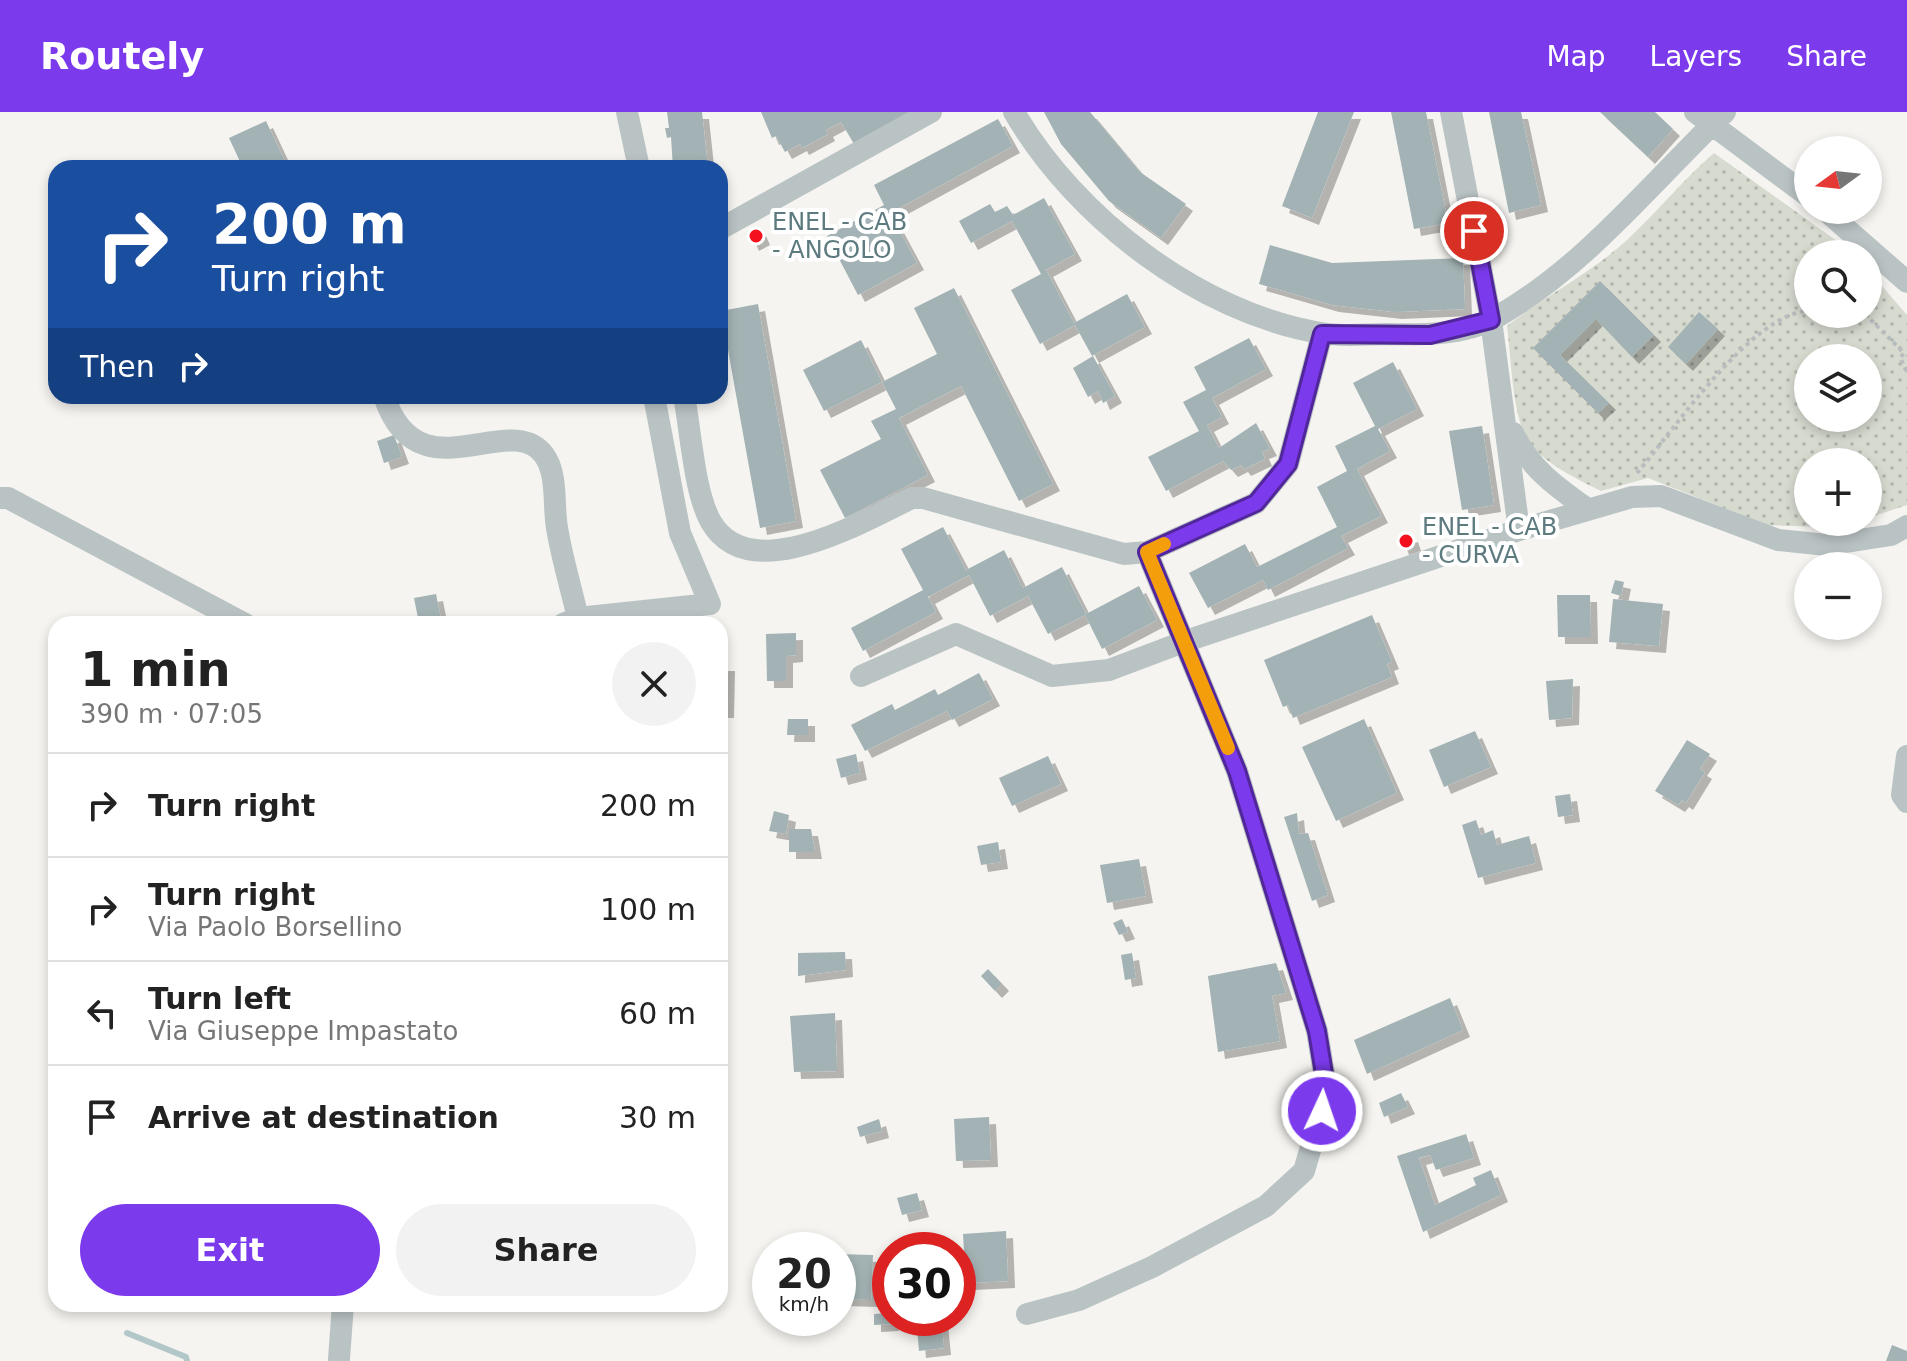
<!DOCTYPE html>
<html lang="en">
<head>
<meta charset="utf-8">
<style>
	body { margin:0; font-family:"DejaVu Sans",sans-serif; background:#f2f2f2; color:#222; height:100vh; display:flex; flex-direction:column; font-size:30px; white-space:nowrap }
	* { box-sizing:border-box; margin:0 }
	p { font-size:26px; color:#767676 }
	.icon { flex:none; width:44px; height:44px; fill:none; stroke:currentColor; stroke-width:2; stroke-linecap:round; stroke-linejoin:round }
	.map { position:relative; flex:1; overflow:hidden }
	.details { position:absolute; left:48px; top:504px; width:680px; height:696px; display:flex; flex-direction:column; background:#fff; border-radius:24px; box-shadow:0 4px 12px #0003 }
	.details>* { flex:none }
	.hud { position:absolute; left:48px; top:48px; width:680px; height:244px; border-radius:24px; box-shadow:0 4px 12px #0003; background:#1a4fa0; color:#fff; overflow:hidden }
	.needle { width:52px; rotate:255deg }
	.fabs { position:absolute; left:1794px; top:24px; display:grid; gap:16px }
	.fabs a { display:grid; place-items:center; width:88px; height:88px; border-radius:50%; background:#fff; box-shadow:0 4px 12px #0003; font-size:40px }
	.speed { position:absolute; left:752px; top:1120px; display:flex; gap:16px; font-size:40px; font-weight:700; text-align:center }
	.speed>* { display:grid; place-content:center; width:104px; height:104px; border-radius:50%; background:#fff; box-shadow:0 4px 12px #0003; line-height:1 }
	.speed small { font-size:20px; font-weight:400 }
	.speed .limit { border:12px solid #d22; background:#fff; color:#111 }
	.pin { position:absolute; display:grid; place-items:center; width:68px; height:68px; color:#fff; margin:-34px; border:4px solid #fff; border-radius:50%; box-shadow:0 2px 8px #0007 }
	.me { position:absolute; width:88px; margin:-44px; rotate:3deg; stroke-linejoin:round; filter:drop-shadow(0 0 6px #0008) }
	.turn { display:flex; align-items:center; gap:28px; height:168px; padding:0 32px; font-size:36px }
	.turn .icon { width:104px; height:104px; stroke-width:2.5 }
	.turn b { display:block; font-size:56px; line-height:68px }
	.then { display:flex; align-items:center; height:76px; padding:0 32px; background:#0003; gap:16px; font-size:30px }
	.round { display:grid; place-items:center; flex:none; width:84px; height:84px; border-radius:42px; background:#f2f2f2 }
	.summary { display:flex; align-items:center; justify-content:space-between; height:136px; padding:0 32px }
	h1 { font-size:48px; font-weight:700; line-height:60px }
	.button { display:flex; gap:16px; margin-top:auto; padding:16px 32px }
	.button a { flex:1; height:92px; border-radius:48px; background:#7c3aed; color:#fff; font-size:32px; font-weight:700; line-height:92px; text-align:center }
	.button a+a { background:#f2f2f2; color:#222 }
	ul { padding:0; list-style:none }
	li { display:flex; align-items:center; gap:24px; height:104px; padding:0 32px; border-top:2px solid #e0e0e0 }
	li div { flex:1 }
	li b { display:block; font-size:30px }
	li em { font-style:normal }
	header { display:flex; align-items:center; gap:48px; box-sizing:border-box; height:112px; padding:0 40px; background:#7c3aed; color:#fff }
	header strong { font-size:38px }
	nav { display:flex; gap:44px; margin-inline-start:auto; font-size:28px }
	.map>svg:first-child { display:block }
	.grass { fill:url(#grass-dots); fill-rule:evenodd }
	.lines { fill:none; stroke-linecap:round; stroke-linejoin:round }
	.stream { stroke:#b2c7c7; stroke-width:6 }
	.building { fill:#a3b2b4; filter:url(#shadow) }
	.path { stroke:#b7bcbe; stroke-width:4; stroke-dasharray:4 4; stroke-linecap:butt }
	.street { stroke:#bac3c4; stroke-width:22 }
	.route-casing { stroke:#51269a; stroke-width:20 }
	.route { stroke:#7c3aed; stroke-width:14 }
	.slow { stroke:#f59e0b; stroke-width:14 }
	.poi-dot { fill:#f4111e; stroke:#fff; stroke-width:3 }
	.labels { text-anchor:middle; stroke-width:8; stroke-linejoin:round; paint-order:stroke }
	.poi-label { font-size:24px; fill:#5d7a7f; stroke:#fff; text-anchor:start }
</style>
</head>
<body>
<header>
<strong>Routely</strong>
<nav><a>Map</a><a>Layers</a><a>Share</a></nav>
</header>
<div class="map">
<svg width="1907" height="1249" viewBox="0 0 1907 1249">
	<defs>
		<pattern id="grass-dots" width="8" height="8" patternUnits="userSpaceOnUse" patternTransform="scale(2)"><rect width="8" height="8" fill="#d6dacf"/><path d="M2 2h.1M6 6h.1" fill="none" stroke="#b1b6ad" stroke-width="1.8" stroke-linecap="round"/></pattern>
		<filter id="shadow"><feDropShadow dx="7" dy="7" stdDeviation="0" flood-color="#0004"/></filter>
	</defs>
	<rect width="100%" height="100%" fill="#f5f4f0"/>
	<!-- grass -->
	<path class="grass" d="M1714,41L1855,142H1808V202H1868V158L1907,203V393L1868,406V350H1808V410H1851L1822,415L1767,413L1648,366L1601,379C1577,367 1545,352 1529,330C1512,306 1511,243 1507,214C1546,183 1590,162 1627,128C1657,100 1683,68 1714,41ZM1808,246H1868V306H1808Z"/>
	<g class="lines">
		<!-- stream -->
		<path class="stream" d="M127,1221L186,1245L187,1249"/>
	</g>
	<!-- building -->
	<path class="building" d="M667,0H702L708,56H673L671,25L667,26L665,16H669Z
		M761,0H914L854,32L841,10L826,18L828,22L802,36L800,32L785,40L776,24L772,26Z
		M1044,0H1090L1140,60L1186,92L1161,126L1109,89L1061,32Z
		M1318,0H1354L1312,106L1282,94Z
		M1391,0H1426L1448,111L1414,117Z
		M1489,0H1521L1541,93L1509,101Z
		M1600,0H1655L1673,17L1648,45Z
		M998,7L1013,34L890,101L917,151L858,183L827,124L884,93L874,73Z
		M266,9L288,56H243L229,26Z
		M1044,86L1075,142L1046,158L1074,211L1127,182L1145,215L1092,244L1075,213L1040,232L1011,178L1041,162L1012,109L971,131L959,109L990,92L995,100L1007,94L1013,103Z
		M759,117L763,126L752,132L748,123Z
		M1270,133L1332,151L1463,146L1465,197L1395,200L1332,193L1259,172Z
		M1600,169L1654,223L1632,245L1596,207L1560,243L1609,291L1598,301L1533,236Z
		M954,176L1053,372L1019,389L961,274L899,306L928,363L845,406L820,358L881,327L871,309L896,297L882,270L937,242L914,196Z
		M758,192L796,409L760,416L721,199Z
		M1699,200L1718,217L1686,252L1668,235Z
		M1249,226L1266,257L1212,286L1222,305L1207,313L1219,336L1256,311L1270,337L1262,340L1265,347L1244,357L1241,353L1231,358L1223,349L1166,379L1148,345L1199,319L1183,290L1206,278L1194,255Z
		M861,228L882,270L824,299L803,258Z
		M1093,244L1115,284L1103,291L1098,279L1088,285L1073,256Z
		M1393,250L1417,297L1378,317L1390,339L1357,357L1381,404L1341,424L1348,436L1268,478L1263,468L1208,496L1189,461L1245,432L1257,455L1337,415L1317,375L1347,359L1335,334L1375,314L1353,271Z
		M1482,314L1494,393L1462,398L1449,319Z
		M394,323L402,345L384,351L377,329Z
		M943,415L966,458L1004,438L1023,476L1062,455L1086,502L1139,474L1157,508L1102,537L1085,503L1048,522L1028,484L990,504L969,463L928,485L936,500L863,539L851,516L923,478L901,437Z
		M1411,423L1414,432L1402,436L1399,427Z
		M1615,468L1624,470L1621,484L1611,481Z
		M436,482L441,507L419,511L414,486Z
		M1557,483H1590L1591,525H1558Z
		M1613,487L1663,492L1659,534L1609,530Z
		M1372,503L1392,550L1387,552L1392,565L1293,606L1288,593L1283,595L1264,548Z
		M796,521V543L786,544V569H767L766,522Z
		M720,552H728L727,599H720Z
		M979,561L993,587L952,608L947,599L865,639L851,613L892,592L895,598L935,577L938,583Z
		M1573,567L1572,606L1549,608L1546,569Z
		M788,607H808V623H787Z
		M1364,607L1397,681L1336,709L1302,635Z
		M1475,619L1491,655L1444,675L1429,638Z
		M1687,628L1710,642L1700,657L1705,660L1686,691L1682,688L1678,693L1655,679Z
		M856,642L860,661L841,666L836,647Z
		M1048,644L1061,672L1012,694L999,666Z
		M1570,682L1573,703L1558,705L1555,684Z
		M774,699L789,703L786,722L769,719Z
		M1297,701L1299,722L1308,721L1328,783L1312,789L1284,705Z
		M1476,708L1481,723L1493,718L1497,733L1529,724L1536,751L1478,766L1462,713Z
		M789,717H811L815,740H789Z
		M998,730L1001,750L981,753L977,734Z
		M1139,747L1146,784L1107,791L1100,753Z
		M1122,807L1128,820L1119,823L1113,811Z
		M845,840L846,858L798,864V841Z
		M1132,841L1136,866L1125,868L1121,843Z
		M1276,851L1286,881L1272,884L1280,929L1218,940L1208,864Z
		M988,857L1002,872L995,879L981,864Z
		M1450,886L1463,918L1367,962L1354,928Z
		M835,901L837,959L794,960L790,904Z
		M1401,981L1408,995L1384,1005L1379,991Z
		M989,1005L991,1048L956,1049L954,1007Z
		M879,1007L882,1019L860,1025L857,1015Z
		M1466,1022L1474,1046L1436,1058L1430,1043L1419,1046L1435,1093L1476,1073L1473,1066L1491,1058L1501,1083L1423,1120L1397,1044Z
		M917,1081L922,1098L902,1103L897,1086Z
		M1006,1119L1008,1169L966,1171L963,1122Z
		M838,1142L873,1143L871,1188L838,1187Z
		M958,1156H963L964,1182L958,1183Z
		M890,1201L892,1212L874,1213V1202Z
		M916,1206H941L944,1236L919,1239Z
		M1892,1233L1907,1239V1249H1886Z"/>
	<g class="lines">
		<!-- path -->
		<path class="path" d="M1865,202L1904,241L1900,246L1907,260
			M1637,361C1674,318 1751,202 1808,199"/>
		<!-- street -->
		<path class="street" d="M627,0L639,56
			M1014,0C1075,105 1199,201 1321,221C1342,225 1366,222 1388,222C1421,223 1464,223 1495,206C1585,155 1651,71 1725,0
			M1451,0L1491,208L1519,418
			M1695,0L1808,84
			M1825,98L1907,170
			M720,117L931,0
			M384,284C418,387 510,296 544,343C558,362 553,393 557,416C562,446 571,476 578,506
			M684,284C691,320 694,380 711,410C750,477 863,409 912,386H923L1124,442L1147,440L1256,391L1288,352L1322,222
			M1513,321C1530,356 1555,374 1586,396
			M0,386H8L245,512
			M563,512L578,506L710,492L680,421L654,284
			M861,564L956,522L1052,564L1109,558L1186,529L1519,418L1632,385L1661,384L1778,428L1827,433L1891,423L1907,414
			M1907,644L1902,683L1907,690
			M1027,1202L1079,1188L1152,1155L1266,1094L1304,1059L1327,980L1317,919L1237,659L1147,440
			M339,1247L343,1192"/>
	</g>
	<g class="lines">
		<defs>
			<path id="route" d="M1322,999L1327,980L1317,919L1237,659L1147,440L1256,391L1288,352L1322,222L1430,223L1491,208L1474,119"/>
		</defs>
		<!-- route casing -->
		<use href="#route" class="route-casing"/>
		<!-- route -->
		<use href="#route" class="route"/>
		<!-- slow -->
		<path class="slow" d="M1164,432L1147,440L1228,636"/>
	</g>
	<!-- markers -->
	<g class="poi-dot">
		<circle cx="756" cy="124" r="8"/>
		<circle cx="1406" cy="429" r="8"/>
	</g>
	<g class="labels">
		<!-- poi labels -->
		<g class="poi-label">
			<text x="772" y="118">ENEL - CAB<tspan x="772" dy="28">- ANGOLO</tspan></text>
			<text x="1422" y="423">ENEL - CAB<tspan x="1422" dy="28">- CURVA</tspan></text>
		</g>
	</g>
</svg>
<div class="fabs">
<a><svg class="needle" viewBox="-14 -14 28 28"><path d="M0-13l5 13h-10z" fill="#e53935"/><path d="M0 13l5-13h-10z" fill="#767676"/></svg></a>
<a><svg class="icon" aria-label="search" viewBox="0 0 24 24"><circle cx="10" cy="10" r="6"/><path d="M15 15l6 6"/></svg></a>
<a><svg class="icon" aria-label="layers" viewBox="0 0 24 24"><path d="M12 4l9 5-9 5-9-5zM3 14l9 5 9-5"/></svg></a>
<a>+</a>
<a>−</a>
</div>
<div class="speed"><div>20<small>km/h</small></div><div class="limit">30</div></div>
<div class="pin" style="left:1474px;top:119px;background:#d93025"><svg class="icon" aria-label="arrive" viewBox="0 0 24 24"><path d="M6 21V4h12l-3 4 3 4H6"/></svg></div>
<svg class="me" style="left:1322px;top:999px" viewBox="-20 -20 40 40"><circle r="17" fill="#7c3aed" stroke="#fff" stroke-width="3"/><path d="M0-11L8 9 0 5-8 9z" fill="#fff"/></svg>
<div class="hud">
<div class="turn"><svg class="icon" aria-label="right" viewBox="0 0 24 24"><path d="M7 20v-9h11M14 6l5 5-5 5"/></svg><div><b>200 m</b>Turn right</div></div>
<div class="then">Then<svg class="icon" aria-label="right" viewBox="0 0 24 24"><path d="M7 20v-9h11M14 6l5 5-5 5"/></svg></div>
</div>
<section class="details">
<div class="summary"><div><h1>1 min</h1><p>390 m · 07:05</p></div><a class="round"><svg class="icon" aria-label="close" viewBox="0 0 24 24"><path d="M6 6l12 12M18 6L6 18"/></svg></a></div>
<ul>
<li><svg class="icon" aria-label="right" viewBox="0 0 24 24"><path d="M7 20v-9h11M14 6l5 5-5 5"/></svg><div><b>Turn right</b></div><em>200 m</em></li>
<li><svg class="icon" aria-label="right" viewBox="0 0 24 24"><path d="M7 20v-9h11M14 6l5 5-5 5"/></svg><div><b>Turn right</b><p>Via Paolo Borsellino</p></div><em>100 m</em></li>
<li><svg class="icon" aria-label="left" viewBox="0 0 24 24"><path d="M17 20v-9H6M10 6l-5 5 5 5"/></svg><div><b>Turn left</b><p>Via Giuseppe Impastato</p></div><em>60 m</em></li>
<li><svg class="icon" aria-label="arrive" viewBox="0 0 24 24"><path d="M6 21V4h12l-3 4 3 4H6"/></svg><div><b>Arrive at destination</b></div><em>30 m</em></li>
</ul>
<div class="button"><a>Exit</a><a>Share</a></div>
</section>
</div>
</body>
</html>
